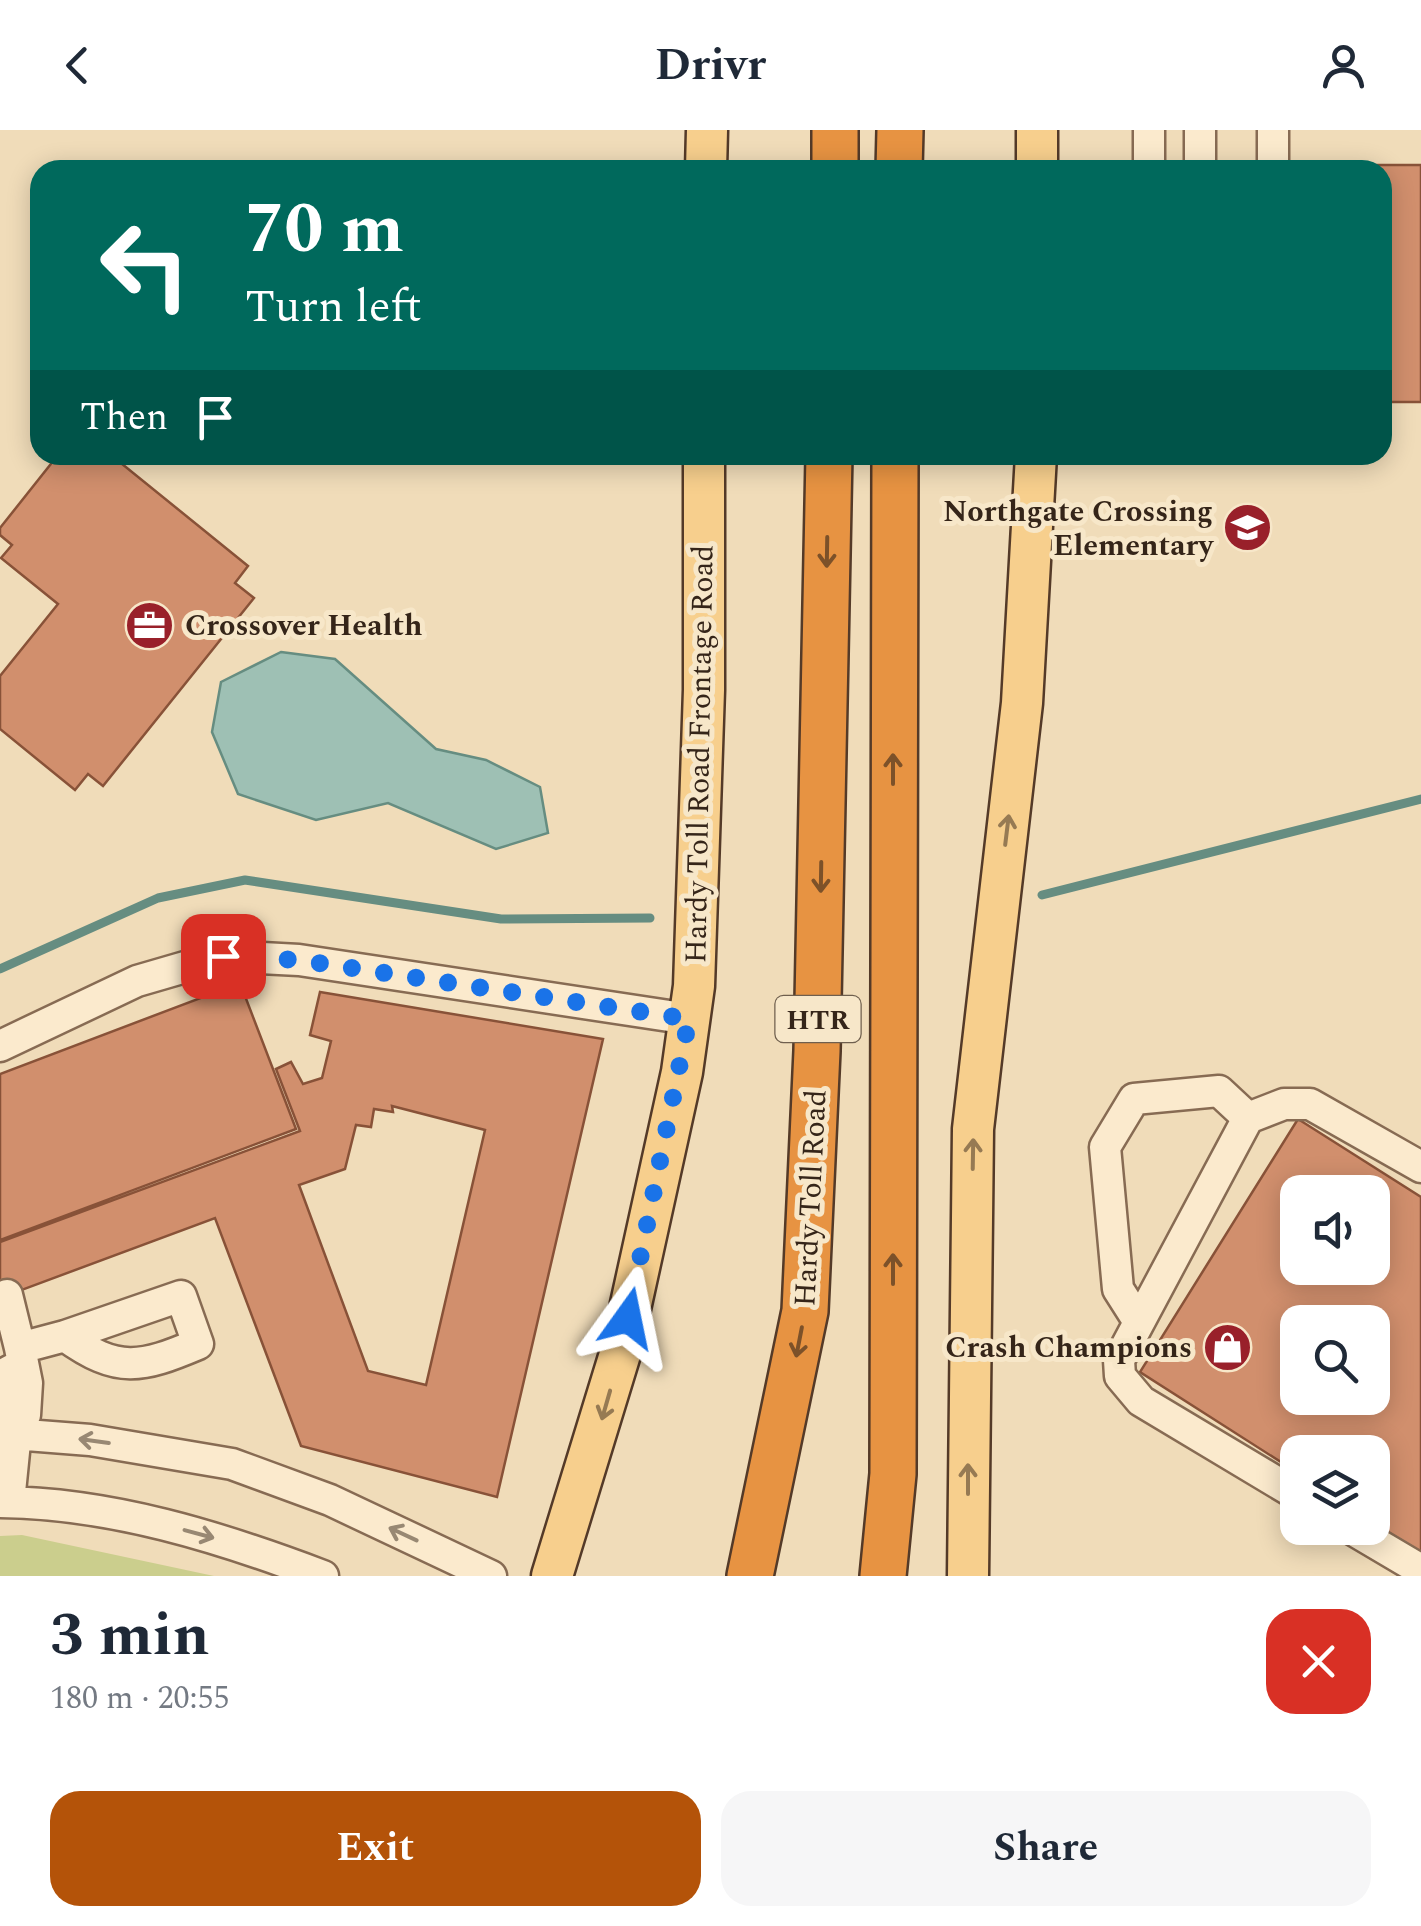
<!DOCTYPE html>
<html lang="en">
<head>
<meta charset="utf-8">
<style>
	body { margin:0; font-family:Spectral,serif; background:#f6f6f7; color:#1f2937; height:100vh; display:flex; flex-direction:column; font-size:38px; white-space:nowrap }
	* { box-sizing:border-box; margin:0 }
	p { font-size:32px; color:#747a83 }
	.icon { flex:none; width:55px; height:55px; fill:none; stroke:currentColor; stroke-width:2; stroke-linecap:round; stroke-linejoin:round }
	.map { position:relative; height:1446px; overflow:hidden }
	.drawer { display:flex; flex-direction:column; background:#fff; flex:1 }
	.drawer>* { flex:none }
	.guide { position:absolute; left:30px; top:30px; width:1362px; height:305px; border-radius:30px; box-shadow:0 5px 25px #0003; background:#00695c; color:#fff; overflow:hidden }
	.buttons { position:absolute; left:1280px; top:1045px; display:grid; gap:20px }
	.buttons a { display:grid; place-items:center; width:110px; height:110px; border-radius:20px; background:#fff; box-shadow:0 5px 25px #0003; font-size:50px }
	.pin { position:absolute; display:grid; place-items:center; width:85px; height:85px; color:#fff; margin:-42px; border-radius:20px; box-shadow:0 5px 15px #0006 }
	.me { position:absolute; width:110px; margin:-55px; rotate:12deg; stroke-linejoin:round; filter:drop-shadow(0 0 8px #0008) }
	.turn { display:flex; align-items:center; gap:35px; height:210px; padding:0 50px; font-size:45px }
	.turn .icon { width:130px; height:130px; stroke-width:2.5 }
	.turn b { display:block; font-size:70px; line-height:85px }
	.then { display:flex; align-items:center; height:95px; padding:0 50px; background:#0003; gap:20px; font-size:38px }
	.round { display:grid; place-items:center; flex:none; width:105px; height:105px; border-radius:30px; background:#f6f6f7 }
	.overview { display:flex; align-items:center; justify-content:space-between; height:170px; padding:0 50px }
	h1 { font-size:60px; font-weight:700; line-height:75px }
	.primary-button { display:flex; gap:20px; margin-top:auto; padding:20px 50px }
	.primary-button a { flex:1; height:115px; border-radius:30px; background:#b45309; color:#fff; font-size:40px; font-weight:700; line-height:115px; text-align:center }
	.primary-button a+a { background:#f6f6f7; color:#1f2937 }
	header { display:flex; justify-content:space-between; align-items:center; height:130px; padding:0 50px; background:#fff; font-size:45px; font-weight:700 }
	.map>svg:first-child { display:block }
	.green { fill:#cbce8d }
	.water { fill:#9ec0b4; stroke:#668d81; stroke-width:2.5 }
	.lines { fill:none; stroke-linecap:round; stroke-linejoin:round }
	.stream { stroke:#668d81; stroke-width:9 }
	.building { fill:#d18f6d; stroke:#885238; stroke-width:2.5; fill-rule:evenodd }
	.minor-casing { stroke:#876b53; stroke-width:35 }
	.major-casing { stroke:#543a28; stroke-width:45 }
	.highway-casing { stroke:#543a28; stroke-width:50 }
	.minor { stroke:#fbeacd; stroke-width:30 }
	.major { stroke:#f7cf8d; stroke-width:40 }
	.highway { stroke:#e79342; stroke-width:45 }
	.oneway { stroke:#7c5129 }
	.oneway2 { stroke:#967a53 }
	.oneway3 { stroke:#988873 }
	.route { stroke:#1a73e8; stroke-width:18; stroke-dasharray:0 32.4 }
	.labels { text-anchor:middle; stroke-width:10; stroke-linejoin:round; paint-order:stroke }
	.shield { fill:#f7e7c9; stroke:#6f5f4e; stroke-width:2.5 }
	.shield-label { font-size:28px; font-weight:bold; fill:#352519 }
	.poi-label { font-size:30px; font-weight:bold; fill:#352519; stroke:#f7e7c9; text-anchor:end }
	.street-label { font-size:30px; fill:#352519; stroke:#f7e7c9 }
</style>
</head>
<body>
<header><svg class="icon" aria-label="back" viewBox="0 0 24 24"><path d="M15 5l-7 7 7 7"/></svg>Drivr<svg class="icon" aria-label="person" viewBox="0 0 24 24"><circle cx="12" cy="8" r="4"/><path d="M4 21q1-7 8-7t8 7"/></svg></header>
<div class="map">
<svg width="1421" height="1446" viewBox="0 0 1421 1446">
	<rect width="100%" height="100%" fill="#f0dcb9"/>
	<!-- green -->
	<path class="green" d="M22,1405L214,1446H0V1406Z"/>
	<!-- water -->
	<path class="water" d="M281,522L335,529L436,619L486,630L540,657L548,703L496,719L388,673L316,690L238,664L212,602L221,552Z"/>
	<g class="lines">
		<!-- stream -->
		<path class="stream" d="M1042,765L1421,669
			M0,839L158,768L245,750L501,789L650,788"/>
	</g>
	<!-- building -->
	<path class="building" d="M1349,35H1421V272H1382V40H1349Z
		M58,325H111L248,436L235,453L254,468L103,656L88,644L75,660L0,599V546L58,474L1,428L12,415L0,405V398Z
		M240,853L296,999L0,1110V944Z
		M320,862L603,909L497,1367L301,1316L215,1088L0,1168V1112L300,1001L276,939L291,932L303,954L322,948L331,911L310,905ZM392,976L485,1000L426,1255L368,1241L299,1055L345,1039L356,995L371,997L374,979L393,982Z
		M1298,989L1421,1067V1423L1372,1392V1322H1298V1343L1140,1242ZM1298,1062H1372V1138H1298ZM1298,1192H1372V1268H1298Z"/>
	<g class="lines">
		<defs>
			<path id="minor" d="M1273,0V40
				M1149,40V0
				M1200,40V0
				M0,916L137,851L223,826L299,830L689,889
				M7,1165L20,1218
				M1139,1192L1118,1159L1105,1017L1134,969L1219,961L1248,988
				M16,1302C4,1281 1,1268 6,1243L21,1235
				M0,1303L90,1310L232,1334L330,1370L491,1446
				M1298,1365L1141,1271L1120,1246L1119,1230L1248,988L1284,974H1310L1421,1037
				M0,1372C111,1373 220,1407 323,1446
				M9,1372L16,1302L25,1285L27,1253L20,1218L65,1206C118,1244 141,1238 198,1214L181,1166L65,1206
				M1350,1398L1421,1440"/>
			<path id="major" d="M706,40L707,0
				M1037,40V0
				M552,1446L620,1224L682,942L694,856L704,560V325
				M968,1446L973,999L1022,573L1036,325"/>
			<path id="highway" d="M835,40V0
				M899,40L900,0
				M750,1446L805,1181L817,921L829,325
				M883,1446L893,1344L895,325"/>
		</defs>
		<!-- minor casing -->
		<use href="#minor" class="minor-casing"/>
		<!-- major casing -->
		<use href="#major" class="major-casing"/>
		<!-- highway casing -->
		<use href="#highway" class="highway-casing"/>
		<!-- minor -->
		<use href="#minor" class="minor"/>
		<!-- major -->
		<use href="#major" class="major"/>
		<!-- highway -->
		<use href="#highway" class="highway"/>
	</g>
	<!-- one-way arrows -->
	<defs><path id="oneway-shaft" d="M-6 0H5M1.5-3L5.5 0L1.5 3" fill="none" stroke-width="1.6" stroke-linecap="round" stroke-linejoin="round" transform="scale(2.5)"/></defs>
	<g class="oneway">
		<use href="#oneway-shaft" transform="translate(827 422) rotate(91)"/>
		<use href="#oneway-shaft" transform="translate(893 639) rotate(-90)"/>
		<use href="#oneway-shaft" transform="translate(821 747) rotate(91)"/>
		<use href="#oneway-shaft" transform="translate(893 1139) rotate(-90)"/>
		<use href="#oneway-shaft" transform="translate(799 1212) rotate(101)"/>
	</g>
	<g class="oneway2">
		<use href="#oneway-shaft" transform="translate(1007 700) rotate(-83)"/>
		<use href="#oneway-shaft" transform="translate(973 1024) rotate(-89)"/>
		<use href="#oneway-shaft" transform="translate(606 1275) rotate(106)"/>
		<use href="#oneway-shaft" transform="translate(968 1349) rotate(-90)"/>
	</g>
	<g class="oneway3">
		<use href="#oneway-shaft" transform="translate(94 1311) rotate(-172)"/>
		<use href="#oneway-shaft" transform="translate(199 1404) rotate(15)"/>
		<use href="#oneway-shaft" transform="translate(403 1404) rotate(-155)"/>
	</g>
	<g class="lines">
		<!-- route -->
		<path class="route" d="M223,826L299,830L689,889L628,1188"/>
	</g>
	<!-- icons -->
	<defs>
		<symbol id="school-disc" viewBox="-11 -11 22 22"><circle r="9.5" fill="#99202a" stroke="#f7e7c9"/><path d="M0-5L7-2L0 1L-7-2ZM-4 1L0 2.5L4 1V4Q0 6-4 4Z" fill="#fff"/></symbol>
		<symbol id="office-disc" viewBox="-11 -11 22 22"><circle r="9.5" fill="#99202a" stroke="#f7e7c9"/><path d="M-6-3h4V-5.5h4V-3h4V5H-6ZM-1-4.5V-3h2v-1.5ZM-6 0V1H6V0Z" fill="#fff"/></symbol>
		<symbol id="shop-disc" viewBox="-11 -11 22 22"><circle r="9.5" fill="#99202a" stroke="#f7e7c9"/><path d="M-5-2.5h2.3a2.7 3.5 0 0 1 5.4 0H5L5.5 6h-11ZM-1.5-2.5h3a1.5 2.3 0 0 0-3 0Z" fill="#fff"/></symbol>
	</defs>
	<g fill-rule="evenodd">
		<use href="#school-disc" x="1220" y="370" width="55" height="55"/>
		<use href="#office-disc" x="122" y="468" width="55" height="55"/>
		<use href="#shop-disc" x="1200" y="1190" width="55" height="55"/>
	</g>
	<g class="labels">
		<!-- shield labels -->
		<rect class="shield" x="775.5" y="866" width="85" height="46" rx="8"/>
		<g class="shield-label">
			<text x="818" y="899">HTR</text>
		</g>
		<!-- poi labels -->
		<g class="poi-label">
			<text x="1213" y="391">Northgate Crossing<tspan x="1213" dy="34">Elementary</tspan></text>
			<text x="185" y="505" text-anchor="start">Crossover Health</text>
			<text x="1192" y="1227">Crash Champions</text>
		</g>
		<!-- street labels -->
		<g class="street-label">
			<text transform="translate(699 624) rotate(-89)" y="10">Hardy Toll Road Frontage Road</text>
			<text transform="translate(810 1068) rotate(-87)" y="10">Hardy Toll Road</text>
		</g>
	</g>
</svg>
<div class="buttons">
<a><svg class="icon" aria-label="sound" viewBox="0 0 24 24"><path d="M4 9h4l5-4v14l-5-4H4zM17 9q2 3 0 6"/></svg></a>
<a><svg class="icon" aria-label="search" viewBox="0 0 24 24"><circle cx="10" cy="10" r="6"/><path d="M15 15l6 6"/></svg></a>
<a><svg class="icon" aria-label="layers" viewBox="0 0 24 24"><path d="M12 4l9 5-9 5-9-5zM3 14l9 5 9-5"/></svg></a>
</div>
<div class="pin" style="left:223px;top:826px;background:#d93025"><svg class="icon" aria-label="arrive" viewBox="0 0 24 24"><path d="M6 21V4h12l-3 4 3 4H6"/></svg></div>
<svg class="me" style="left:628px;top:1188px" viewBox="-20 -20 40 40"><path d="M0-17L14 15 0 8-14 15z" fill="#1a73e8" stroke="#fff" stroke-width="4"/></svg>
<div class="guide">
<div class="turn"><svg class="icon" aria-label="left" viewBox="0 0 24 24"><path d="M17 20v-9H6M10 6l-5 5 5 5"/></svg><div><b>70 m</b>Turn left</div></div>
<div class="then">Then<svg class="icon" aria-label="arrive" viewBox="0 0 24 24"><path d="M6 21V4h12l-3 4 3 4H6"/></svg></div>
</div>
</div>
<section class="drawer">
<div class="overview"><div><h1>3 min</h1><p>180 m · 20:55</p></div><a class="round" style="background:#d93025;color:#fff"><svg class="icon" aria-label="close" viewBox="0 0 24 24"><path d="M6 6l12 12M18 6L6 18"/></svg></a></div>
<div class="primary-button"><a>Exit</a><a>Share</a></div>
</section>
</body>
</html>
